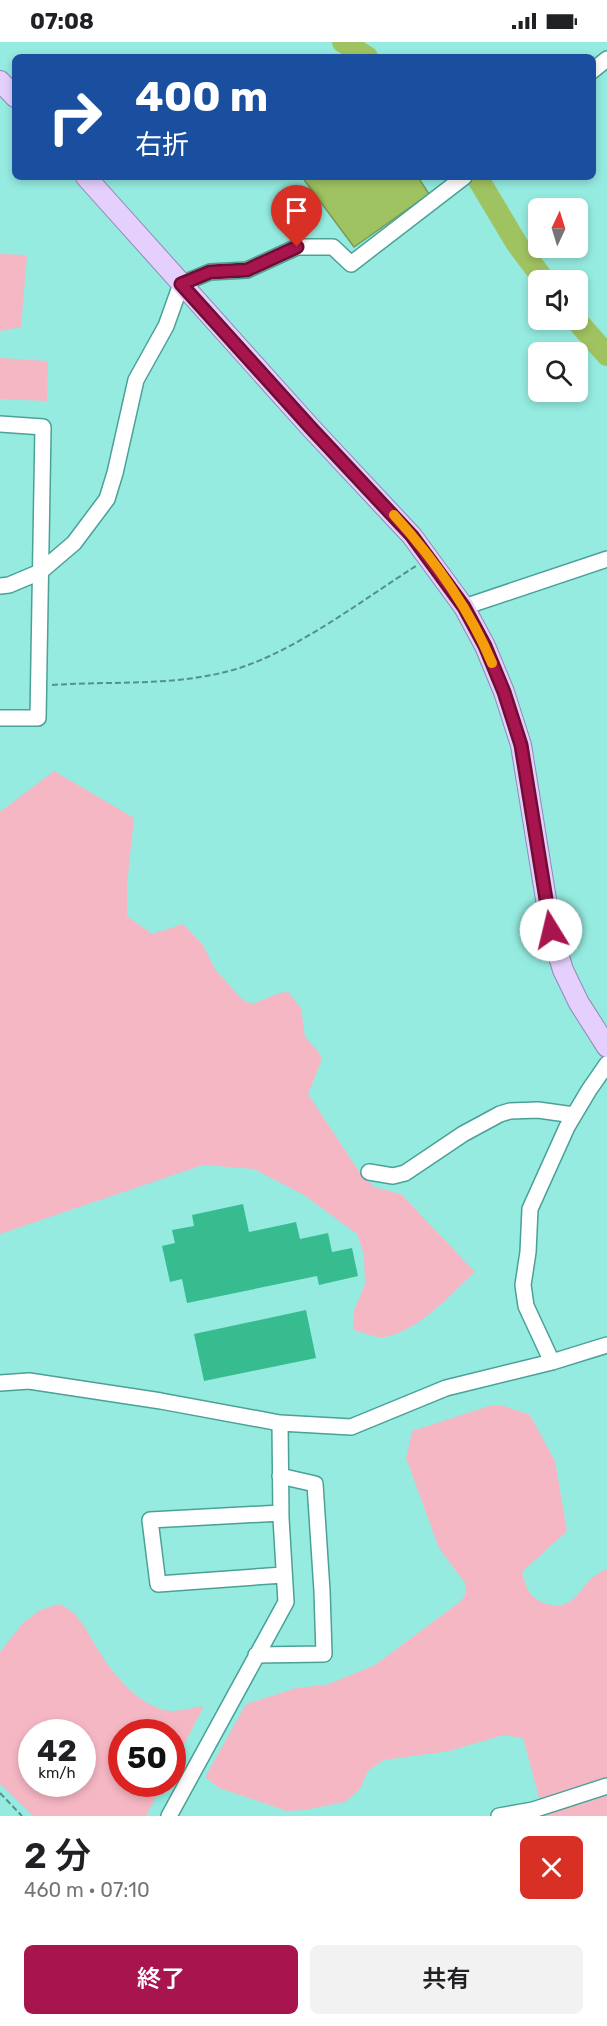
<!DOCTYPE html>
<html lang="ja">
<head>
<meta charset="utf-8">
<style>
	body { margin:0; font-family:Rubik,"Noto Sans JP",sans-serif; background:#f2f2f2; color:#202124; height:100vh; display:flex; flex-direction:column; font-size:22px; white-space:nowrap }
	* { box-sizing:border-box; margin:0 }
	p { font-size:20px; color:#757577 }
	.icon { flex:none; width:33px; height:33px; fill:none; stroke:currentColor; stroke-width:2; stroke-linecap:round; stroke-linejoin:round }
	.map { position:relative; height:1774px; overflow:hidden }
	.drawer { display:flex; flex-direction:column; background:#fff; flex:1 }
	.drawer>* { flex:none }
	.hud { position:absolute; left:12px; top:12px; width:584px; height:126px; border-radius:9px; box-shadow:0 3px 9px #0003; background:#1a4fa0; color:#fff; overflow:hidden }
	.needle { width:39px; rotate:4deg }
	.buttons { position:absolute; left:528px; top:156px; display:grid; gap:12px }
	.buttons a { display:grid; place-items:center; width:60px; height:60px; border-radius:9px; background:#fff; box-shadow:0 3px 9px #0003; font-size:30px }
	.speed { position:absolute; left:18px; top:1677px; display:flex; gap:12px; font-size:30px; font-weight:700; text-align:center }
	.speed>* { display:grid; place-content:center; width:78px; height:78px; border-radius:50%; background:#fff; box-shadow:0 3px 9px #0003; line-height:1 }
	.speed small { font-size:15px; font-weight:400 }
	.speed .limit { border:9px solid #d22; background:#fff; color:#111 }
	.pin { position:absolute; display:grid; place-items:center; width:51px; height:51px; color:#fff; margin:-62px -26px; border-radius:50% 50% 50% 0; rotate:-45deg; box-shadow:0 0 6px #0007 }
	.pin .icon { rotate:45deg }
	.me { position:absolute; width:66px; margin:-33px; rotate:351deg; stroke-linejoin:round; filter:drop-shadow(0 0 4px #0008) }
	.turn { display:flex; align-items:center; gap:21px; height:126px; padding:0 24px; font-size:27px }
	.turn .icon { width:78px; height:78px; stroke-width:2.5 }
	.turn b { display:block; font-size:42px; line-height:51px }
	.round { display:grid; place-items:center; flex:none; width:63px; height:63px; border-radius:9px; background:#f2f2f2 }
	.head { display:flex; align-items:center; justify-content:space-between; height:102px; padding:0 24px }
	h1 { font-size:36px; font-weight:600; line-height:45px }
	.cta { display:flex; gap:12px; margin-top:auto; padding:12px 24px }
	.cta a { flex:1; height:69px; border-radius:9px; background:#a8154e; color:#fff; font-size:24px; font-weight:600; line-height:69px; text-align:center }
	.cta a+a { background:#f2f2f2; color:#202124 }
	.status { display:flex; justify-content:space-between; align-items:center; height:42px; padding:0 30px; background:#fff; direction:ltr }
	.status svg { height:16px; fill:currentColor }
	.map>svg:first-child { display:block }
	.green { fill:#f6b7c4; fill-rule:evenodd }
	.water { fill:#a0c361; stroke:#779b55; stroke-width:1.5 }
	.lines { fill:none; stroke-linecap:round; stroke-linejoin:round }
	.river { stroke:#a0c361; stroke-width:22 }
	.building { fill:#36bc8f }
	.minor-casing { stroke:#4aa197; stroke-width:18 }
	.major-casing { stroke:#9288b7; stroke-width:22 }
	.path { stroke:#549189; stroke-width:2; stroke-dasharray:6 3; stroke-linecap:butt }
	.minor { stroke:#fff; stroke-width:15 }
	.major { stroke:#e5d0fd; stroke-width:20 }
	.route-casing { stroke:#6d0e33; stroke-width:15 }
	.route { stroke:#a8154e; stroke-width:10 }
	.slow { stroke:#f59e0b; stroke-width:10 }
</style>
</head>
<body>
<div class="status"><b>07:08</b><svg viewBox="0 0 49 12"><path d="M0 12V9h3v3zM5 12V6h3v6zM10 12V3h3v9zM15 12V0h3v12zM26 1h20v11H26zM47 4h2v5h-2z"/></svg></div>
<div class="map">
<svg width="607" height="1774" viewBox="0 0 607 1774">
	<rect width="100%" height="100%" fill="#95ebe0"/>
	<!-- green -->
	<path class="green" d="M0,212L27,213L21,285L0,289Z
		M0,316L48,319L47,359L0,357Z
		M54,729L134,776L127,843V874L152,892L183,882L203,903L216,929L243,958L253,962L279,951L288,950L301,966L305,995L318,1009L322,1017L308,1052L358,1128L374,1145L401,1152L475,1230C451,1252 418,1290 384,1295C375,1296 362,1290 353,1288L354,1269L365,1242L364,1213L357,1192L304,1153L254,1127L203,1123L0,1192V770Z
		M501,1363L530,1373L555,1419L567,1489L522,1530C524,1536 525,1543 528,1548C534,1561 557,1568 569,1560C584,1549 588,1534 607,1527V1774H544L523,1696L504,1693L449,1709L384,1718L368,1729L360,1747L345,1760L305,1768L287,1769L219,1746L205,1735L246,1662L296,1646L326,1643L375,1623L461,1559L466,1551L465,1541L439,1506L406,1416L412,1389L489,1364Z
		M59,1562C79,1570 86,1588 97,1606C111,1630 141,1668 172,1669C182,1669 194,1665 204,1664L173,1724L172,1690H122V1742H163L146,1774H33L0,1742V1610L23,1581L40,1568ZM82,1690V1742H32V1690Z"/>
	<!-- water -->
	<path class="water" d="M302,135H418L429,152L354,205Z"/>
	<g class="lines">
		<!-- river -->
		<path class="river" d="M343,0L367,15
			M477,135L517,202L544,238
			M576,278L607,313"/>
	</g>
	<!-- building -->
	<path class="building" d="M243,1162L249,1190L296,1180L300,1197L328,1191L332,1210L352,1206L358,1234L319,1243L317,1234L187,1261L182,1237L170,1240L162,1204L175,1201L172,1188L194,1184L192,1173Z
		M306,1268L316,1316L204,1339L194,1292Z"/>
	<g class="lines">
		<defs>
			<path id="minor" d="M592,29L607,17
				M0,382L43,385L38,676H0
				M0,544L9,543L40,530L74,501L107,457L115,431L136,338L166,284L181,242L210,230L247,228L297,205H333L351,222L464,135
				M464,565L607,517
				M369,1130L393,1134L405,1131L463,1092L500,1072L510,1069L538,1068L574,1073
				M552,1320L526,1264L523,1243L528,1210L530,1167L567,1085L589,1048L607,1022
				M0,1341L29,1339L161,1359L280,1381L351,1385L446,1346L552,1320L607,1303
				M281,1471L150,1478L158,1542L283,1533
				M256,1613L324,1612L322,1549L315,1442L280,1434
				M169,1774L286,1560L281,1476L280,1381
				M499,1774L533,1768L607,1744"/>
			<path id="major" d="M0,39L15,55
				M86,135L311,386L412,494L464,565L485,604L504,650L521,703L551,888L563,928L579,961L607,1005"/>
		</defs>
		<!-- minor casing -->
		<use href="#minor" class="minor-casing"/>
		<!-- major casing -->
		<use href="#major" class="major-casing"/>
		<!-- path -->
		<path class="path" d="M52,643C108,639 165,644 221,631C286,617 359,560 416,524
			M0,1751L22,1774"/>
		<!-- minor -->
		<use href="#minor" class="minor"/>
		<!-- major -->
		<use href="#major" class="major"/>
	</g>
	<g class="lines">
		<defs>
			<path id="route" d="M297,205L247,228L210,230L181,242L311,386L412,494L464,565L485,604L504,650L521,703L551,888"/>
		</defs>
		<!-- route casing -->
		<use href="#route" class="route-casing"/>
		<!-- route -->
		<use href="#route" class="route"/>
		<!-- slow -->
		<path class="slow" d="M394,473C434,517 469,566 492,621"/>
	</g>
</svg>
<div class="buttons">
<a><svg class="needle" viewBox="-14 -14 28 28"><path d="M0-13l5 13h-10z" fill="#e53935"/><path d="M0 13l5-13h-10z" fill="#757577"/></svg></a>
<a><svg class="icon" aria-label="sound" viewBox="0 0 24 24"><path d="M4 9h4l5-4v14l-5-4H4zM17 9q2 3 0 6"/></svg></a>
<a><svg class="icon" aria-label="search" viewBox="0 0 24 24"><circle cx="10" cy="10" r="6"/><path d="M15 15l6 6"/></svg></a>
</div>
<div class="speed"><div>42<small>km/h</small></div><div class="limit">50</div></div>
<div class="pin" style="left:297px;top:205px;background:#d93025"><svg class="icon" aria-label="arrive" viewBox="0 0 24 24"><path d="M6 21V4h12l-3 4 3 4H6"/></svg></div>
<svg class="me" style="left:551px;top:888px" viewBox="-20 -20 40 40"><circle r="19" fill="#fff"/><path d="M0-13L10 11 0 6-10 11z" fill="#a8154e"/></svg>
<div class="hud">
<div class="turn"><svg class="icon" aria-label="right" viewBox="0 0 24 24"><path d="M7 20v-9h11M14 6l5 5-5 5"/></svg><div><b>400 m</b>右折</div></div>
</div>
</div>
<section class="drawer">
<div class="head"><div><h1>2 分</h1><p>460 m · 07:10</p></div><a class="round" style="background:#d93025;color:#fff"><svg class="icon" aria-label="close" viewBox="0 0 24 24"><path d="M6 6l12 12M18 6L6 18"/></svg></a></div>
<div class="cta"><a>終了</a><a>共有</a></div>
</section>
</body>
</html>
